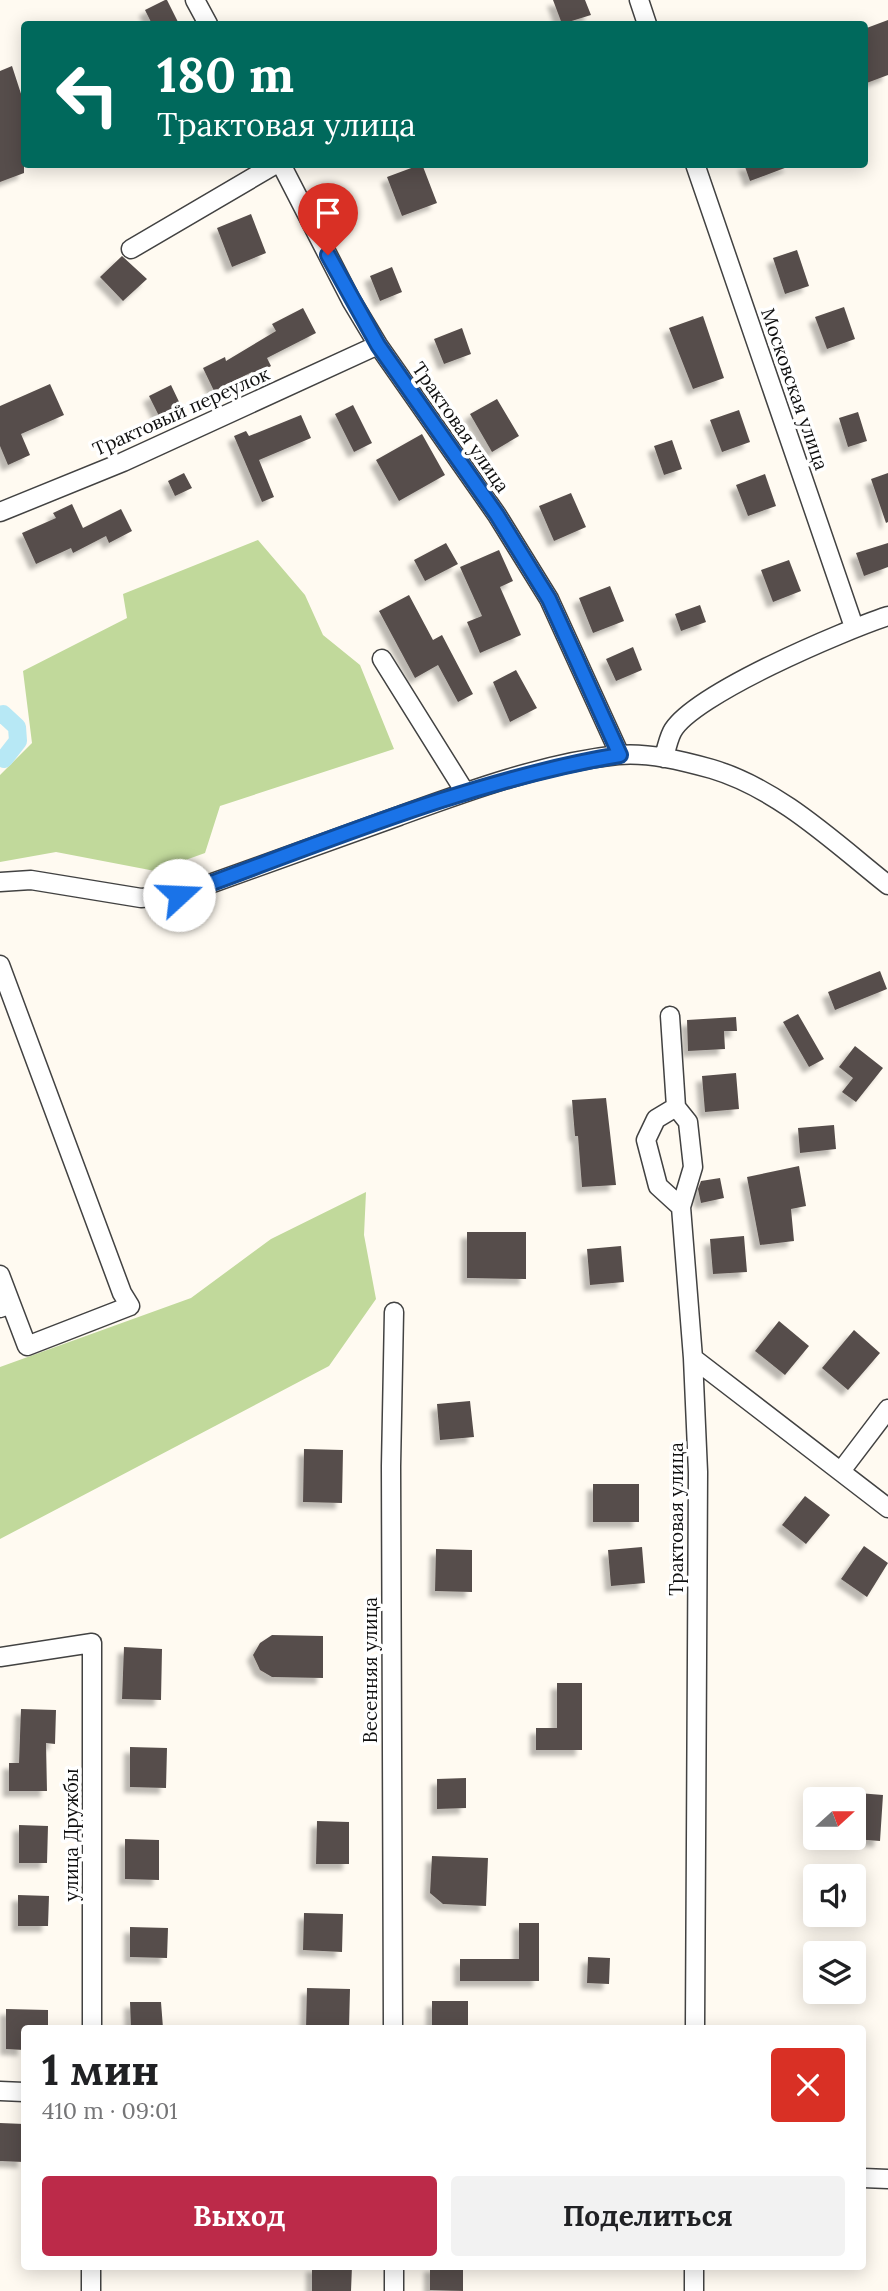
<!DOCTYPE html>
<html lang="ru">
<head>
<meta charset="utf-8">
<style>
	body { margin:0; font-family:Lora,serif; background:#f2f2f2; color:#202124; height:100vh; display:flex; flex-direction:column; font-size:26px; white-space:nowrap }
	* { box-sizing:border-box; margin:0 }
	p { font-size:23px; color:#757577 }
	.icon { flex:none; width:38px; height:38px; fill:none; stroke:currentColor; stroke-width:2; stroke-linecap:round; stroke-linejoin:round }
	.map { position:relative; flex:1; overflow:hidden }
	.sheet { position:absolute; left:21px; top:2025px; width:845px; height:245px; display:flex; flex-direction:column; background:#fff; border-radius:7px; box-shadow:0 4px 18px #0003 }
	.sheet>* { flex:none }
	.top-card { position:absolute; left:21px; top:21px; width:847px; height:147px; border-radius:7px; box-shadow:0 4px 18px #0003; background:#00695c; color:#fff; overflow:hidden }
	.needle { width:46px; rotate:69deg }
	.fabs { position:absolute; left:803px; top:1787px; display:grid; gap:14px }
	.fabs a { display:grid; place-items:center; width:63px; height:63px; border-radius:7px; background:#fff; box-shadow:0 4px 18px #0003; font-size:35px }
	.pin { position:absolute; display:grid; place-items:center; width:60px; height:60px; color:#fff; margin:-72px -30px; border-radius:50% 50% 50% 0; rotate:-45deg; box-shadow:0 0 7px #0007 }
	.pin .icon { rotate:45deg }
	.me { position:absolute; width:77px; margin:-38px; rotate:70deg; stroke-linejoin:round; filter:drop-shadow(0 0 5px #0008) }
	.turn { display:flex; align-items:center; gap:24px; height:147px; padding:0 21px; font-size:32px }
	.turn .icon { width:91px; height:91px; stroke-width:2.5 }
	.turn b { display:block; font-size:49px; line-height:60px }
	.round { display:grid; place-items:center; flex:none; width:74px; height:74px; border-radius:7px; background:#f2f2f2 }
	.head { display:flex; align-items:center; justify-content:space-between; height:119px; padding:0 21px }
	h1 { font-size:42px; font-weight:700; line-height:52px }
	.primary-button { display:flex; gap:14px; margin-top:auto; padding:14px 21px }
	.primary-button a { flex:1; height:80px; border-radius:7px; background:#bc2a49; color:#fff; font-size:28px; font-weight:700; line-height:80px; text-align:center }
	.primary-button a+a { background:#f2f2f2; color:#202124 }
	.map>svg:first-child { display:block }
	.forest { fill:#c1d99b }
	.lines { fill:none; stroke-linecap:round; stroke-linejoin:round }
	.canal { stroke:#b7e8f5; stroke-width:18 }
	.building { fill:#574e4b; filter:url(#shadow) }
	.minor-casing { stroke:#424242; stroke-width:21 }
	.minor { stroke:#fff; stroke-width:18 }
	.route-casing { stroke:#114b97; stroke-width:18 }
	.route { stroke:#1a73e8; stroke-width:12 }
	.labels { text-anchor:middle; stroke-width:7; stroke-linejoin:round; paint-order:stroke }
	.street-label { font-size:19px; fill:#0f0f0f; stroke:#fff }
</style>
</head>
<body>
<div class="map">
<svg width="888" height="2291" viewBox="0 0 888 2291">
	<defs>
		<filter id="shadow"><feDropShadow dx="-6" dy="6" stdDeviation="2" flood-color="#0004"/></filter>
	</defs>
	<rect width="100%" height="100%" fill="#fffaf1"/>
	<!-- forest -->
	<path class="forest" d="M258,540L305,595L323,635L360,665L394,749L220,806L205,853L155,871L56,852L0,862V775L32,743L23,671L127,618L123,594Z
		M366,1192L364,1235L376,1299L329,1366L0,1539V1367L191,1298L271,1239Z"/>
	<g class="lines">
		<!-- canal -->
		<path class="canal" d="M0,715L3,714L17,727L18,741L4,759"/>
	</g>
	<!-- building -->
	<path class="building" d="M165,0H167L179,24H152L145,10Z
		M553,0H585L591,15L562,24Z
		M888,20V75L864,84V29Z
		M12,66L24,103V173L0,182V71Z
		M422,164L437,203L402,216L387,177Z
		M744,164H789L790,166L750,181Z
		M251,214L266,253L232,267L217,228Z
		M797,250L809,286L785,294L773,258Z
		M122,256L147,279L123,301L100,277Z
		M392,267L402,292L380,301L370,276Z
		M844,307L855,339L827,349L815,317Z
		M303,308L316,333L267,358L271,366L254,376L252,372L214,391L203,368L225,357L226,361L276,331L272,324Z
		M703,316L724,378L693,389L669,328Z
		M462,328L471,354L444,364L434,339Z
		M50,384L64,415L21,434L30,455L8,465L0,446V406Z
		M171,385L182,408L160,418L149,396Z
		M497,399L519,436L492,452L470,414Z
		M353,405L372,443L354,452L335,414Z
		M739,410L750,442L722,452L710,420Z
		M858,412L867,441L848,447L839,418Z
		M301,415L311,438L259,460L274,497L262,502L234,436L246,431L249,436Z
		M422,434L445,475L399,501L376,460Z
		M672,440L682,469L664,475L654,446Z
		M184,473L192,488L175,496L168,481Z
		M888,473V522L886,523L871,479Z
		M765,474L776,506L748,516L736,485Z
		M571,493L586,527L554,541L539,506Z
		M72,504L83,528L121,509L132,531L109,543L106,536L73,553L71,548L36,564L22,533L56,518L53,513Z
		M446,543L458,564L425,581L414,560Z
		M888,543V567L864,576L856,553Z
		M499,550L513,581L500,587L521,635L480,653L467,622L482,616L460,567Z
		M789,560L801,591L773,602L761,570Z
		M610,586L624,621L593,633L579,598Z
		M409,595L433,640L442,635L473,694L458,702L438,665L415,678L379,611Z
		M700,605L706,622L681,631L675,614Z
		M633,647L642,670L616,681L606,659Z
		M516,670L537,708L510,722L493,682Z
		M880,971L887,989L835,1010L828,992Z
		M798,1014L824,1059L809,1067L783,1022Z
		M736,1017L737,1031H724L725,1049L688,1051L687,1020Z
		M855,1046L883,1068L856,1102L842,1092L853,1078L839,1067Z
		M736,1073L739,1109L705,1112L702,1076Z
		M606,1098L616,1185L582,1187L578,1136H575L572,1100Z
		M834,1125L836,1149L800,1153L798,1128Z
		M799,1166L806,1206L791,1209L794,1241L760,1245L747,1177Z
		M720,1178L724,1198L701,1203L698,1189L701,1181Z
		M467,1232H526V1279L467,1278Z
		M744,1236L747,1272L713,1274L710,1239Z
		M621,1246L624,1282L590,1285L587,1249Z
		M779,1321L809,1346L785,1375L755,1351Z
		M854,1330L880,1353L848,1390L822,1368Z
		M470,1401L474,1437L440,1440L437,1404Z
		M304,1449L343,1450L342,1503L303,1502Z
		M593,1484H639V1522H593Z
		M805,1496L830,1515L806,1544L782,1525Z
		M864,1546L888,1563L867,1597L841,1579Z
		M642,1547L645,1583L611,1586L608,1550Z
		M436,1549L472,1550V1592L435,1591Z
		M272,1635L323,1636V1678L272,1677L260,1670L253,1655L260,1643Z
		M124,1647L162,1649L161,1700L122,1699Z
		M557,1683H582V1750H536V1728H557Z
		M21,1709L56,1710L55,1744L46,1743L47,1791H9V1763H19Z
		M130,1747L167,1748L166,1788L130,1787Z
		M466,1778V1808L437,1809V1779Z
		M858,1793L883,1795L880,1841L854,1839V1808H857Z
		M317,1821L349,1822V1864H316Z
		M19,1825L48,1826L47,1863H19Z
		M125,1839L159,1840V1880L125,1879Z
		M432,1856L488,1858L486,1906L443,1904L430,1893Z
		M18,1895L49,1896L48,1926H18Z
		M304,1913L343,1914L342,1952L303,1950Z
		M519,1923H539V1981H460V1959H519Z
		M130,1927L168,1928L167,1958L130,1957Z
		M588,1957L610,1958L609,1984L587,1983Z
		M307,1988L350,1989L349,2028H306Z
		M432,2001H468V2028H432Z
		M130,2002H161L163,2028H131Z
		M6,2009L48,2010V2028H24V2050L6,2049Z
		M0,2123L24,2124V2162L0,2161Z
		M312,2266H352L351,2291H312Z
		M430,2266H463V2291L430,2290Z"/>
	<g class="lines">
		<defs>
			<path id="minor" d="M195,0L208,24
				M639,0L647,24
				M281,164L351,300L378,345L497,515L549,599L620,755
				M695,164L854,627
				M131,249L276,164
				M0,512L123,462L378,345
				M382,659L465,792
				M664,758C666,750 668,740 672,732C691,695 845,630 888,616
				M0,882L31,880L141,898L179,895C253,868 326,842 399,816C468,791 544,763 618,755C648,752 683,761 712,769C779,789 834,842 888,885
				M0,965L122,1293L130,1306L27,1346L11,1304L0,1308
				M670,1016L676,1107L688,1122L693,1167L681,1207L693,1358L698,1472L695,2028
				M676,1107L656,1119L646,1140L658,1186L681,1207
				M0,1275L11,1304
				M693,1358L888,1508
				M841,1471L888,1409
				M0,1657L92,1643V2028
				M393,2028L391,1466L394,1312
				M0,2091L24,2092
				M863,2178L888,2179
				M394,2266V2291
				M91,2291V2266
				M694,2291V2266"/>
		</defs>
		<!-- minor casing -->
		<use href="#minor" class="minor-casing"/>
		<!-- minor -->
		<use href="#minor" class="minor"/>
	</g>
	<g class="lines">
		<defs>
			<path id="route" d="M179,895C323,843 470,780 620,755L549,599L497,515L378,345L328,255"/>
		</defs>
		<!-- route casing -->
		<use href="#route" class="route-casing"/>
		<!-- route -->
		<use href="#route" class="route"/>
	</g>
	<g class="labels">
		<!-- street labels -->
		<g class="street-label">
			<text transform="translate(795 389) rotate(71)" y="7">Московская улица</text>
			<text transform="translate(181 411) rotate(-24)" y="7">Трактовый переулок</text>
			<text transform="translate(461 427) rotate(55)" y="7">Трактовая улица</text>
			<text transform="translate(676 1519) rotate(-90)" y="7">Трактовая улица</text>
			<text transform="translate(370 1670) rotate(-90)" y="7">Весенняя улица</text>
			<text transform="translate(71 1835) rotate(-90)" y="7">улица Дружбы</text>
		</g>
	</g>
</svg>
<div class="fabs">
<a><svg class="needle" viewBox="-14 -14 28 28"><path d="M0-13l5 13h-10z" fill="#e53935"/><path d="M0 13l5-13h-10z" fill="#757577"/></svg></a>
<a><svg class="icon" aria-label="sound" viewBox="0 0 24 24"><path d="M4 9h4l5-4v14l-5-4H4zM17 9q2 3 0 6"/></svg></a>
<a><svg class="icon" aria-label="layers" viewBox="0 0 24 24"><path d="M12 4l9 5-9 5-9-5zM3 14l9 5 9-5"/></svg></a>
</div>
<div class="pin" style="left:328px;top:255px;background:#d93025"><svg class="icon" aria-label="arrive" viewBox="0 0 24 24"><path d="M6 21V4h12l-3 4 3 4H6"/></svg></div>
<svg class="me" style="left:179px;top:895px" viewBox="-20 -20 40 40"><circle r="19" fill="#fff"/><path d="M0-13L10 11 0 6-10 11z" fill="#1a73e8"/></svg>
<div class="top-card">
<div class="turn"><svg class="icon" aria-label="left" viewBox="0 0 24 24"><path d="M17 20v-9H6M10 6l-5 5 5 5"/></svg><div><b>180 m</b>Трактовая улица</div></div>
</div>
<section class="sheet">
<div class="head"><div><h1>1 мин</h1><p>410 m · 09:01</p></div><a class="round" style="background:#d93025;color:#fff"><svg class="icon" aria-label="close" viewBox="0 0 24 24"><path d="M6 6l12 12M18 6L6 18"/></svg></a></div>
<div class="primary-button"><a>Выход</a><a>Поделиться</a></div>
</section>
</div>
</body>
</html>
